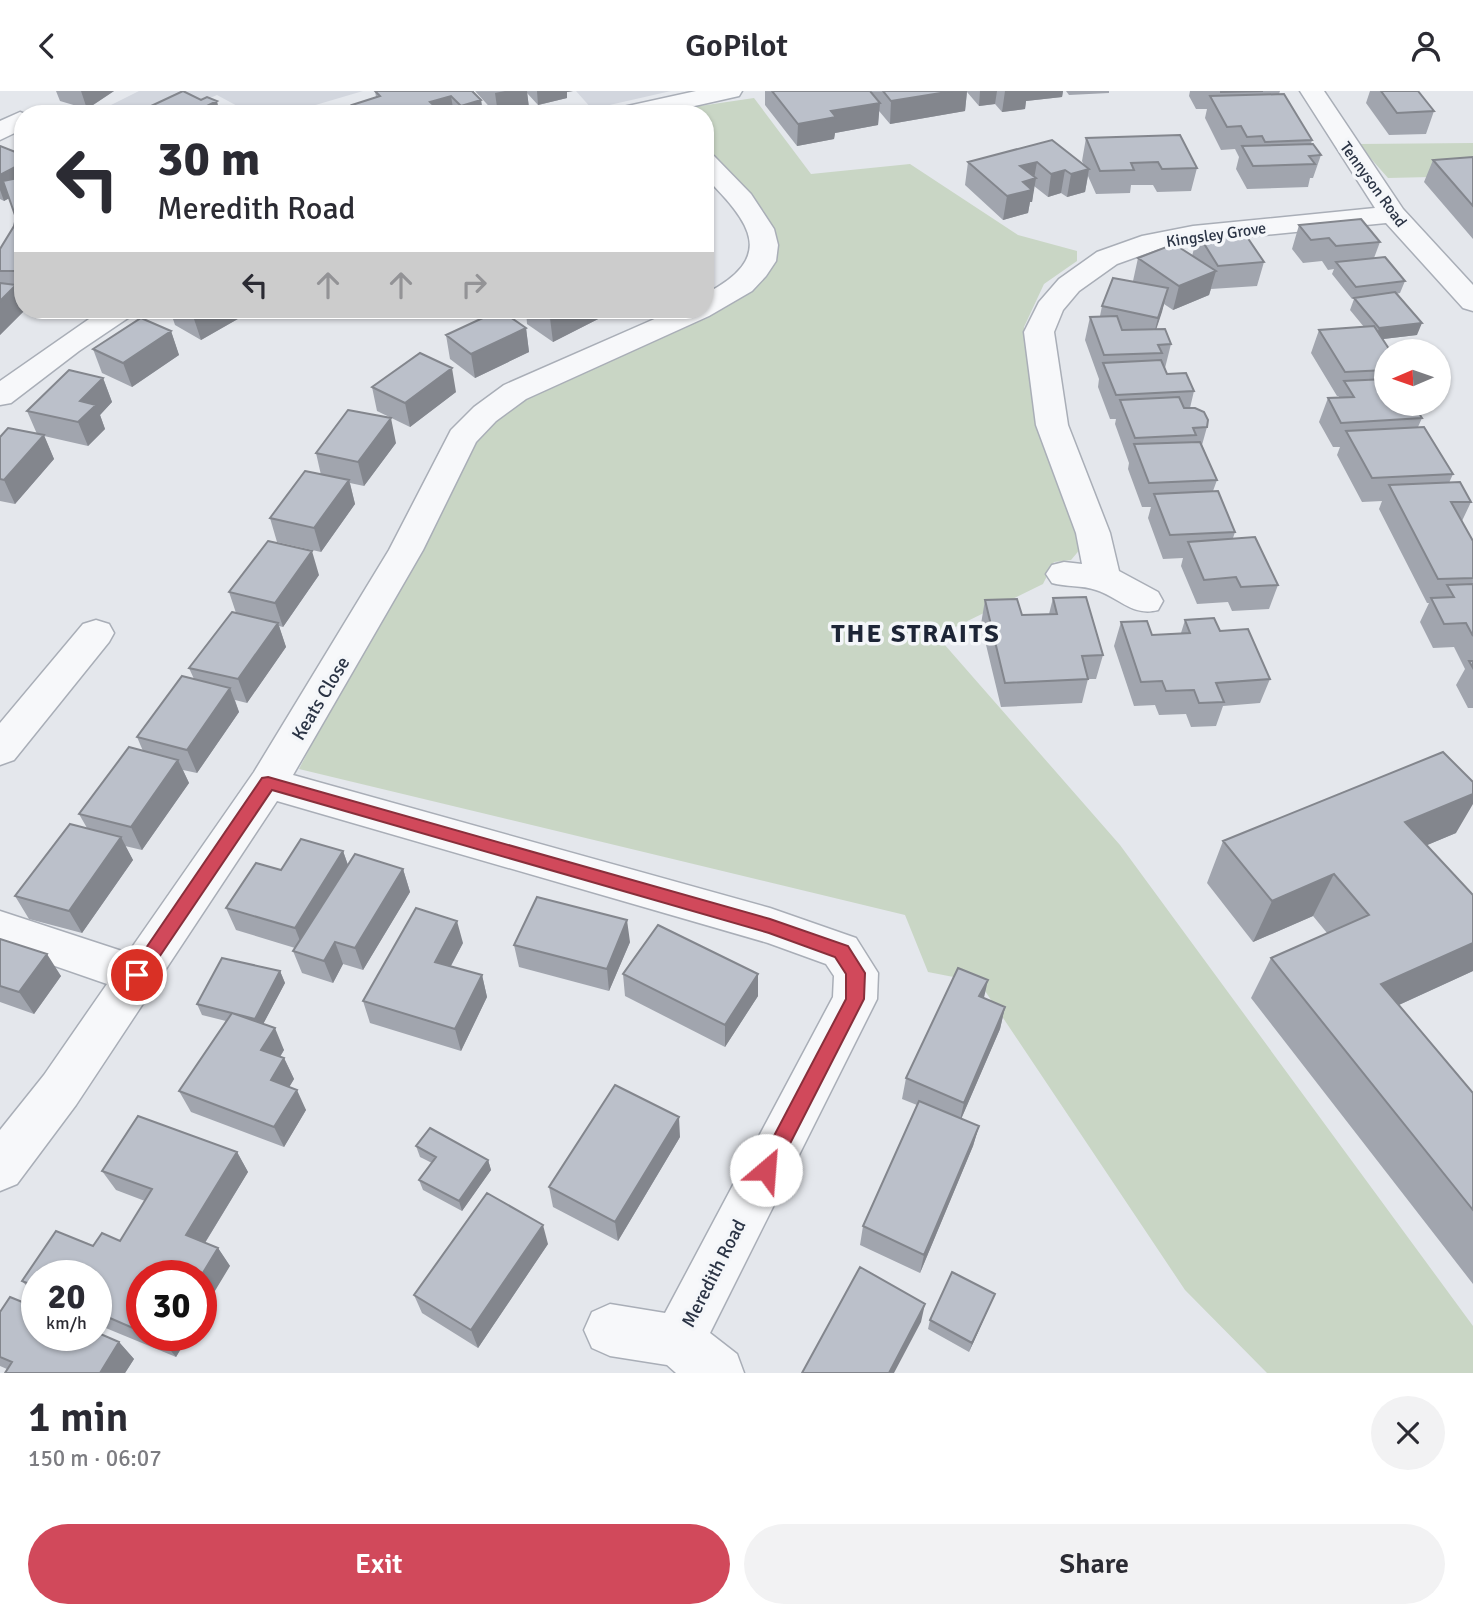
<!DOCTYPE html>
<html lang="en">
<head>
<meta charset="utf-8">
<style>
	body { margin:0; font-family:Signika,sans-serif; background:#f2f2f3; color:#2b2b33; height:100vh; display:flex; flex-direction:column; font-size:26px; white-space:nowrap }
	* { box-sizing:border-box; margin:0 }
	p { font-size:23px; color:#7c7c81 }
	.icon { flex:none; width:38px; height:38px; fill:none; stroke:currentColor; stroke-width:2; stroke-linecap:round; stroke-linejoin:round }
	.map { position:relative; height:1282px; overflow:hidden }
	.details { display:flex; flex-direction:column; background:#fff; flex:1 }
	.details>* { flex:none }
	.guide { position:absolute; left:14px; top:14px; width:700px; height:214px; border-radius:28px; box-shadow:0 2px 5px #0004; background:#fff; color:#2b2b33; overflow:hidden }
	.needle { width:46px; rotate:268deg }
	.buttons { position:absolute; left:1374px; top:248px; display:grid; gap:14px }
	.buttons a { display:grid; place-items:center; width:77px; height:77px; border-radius:50%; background:#fff; box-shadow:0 2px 5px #0004; font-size:35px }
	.speed { position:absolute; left:21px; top:1169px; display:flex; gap:14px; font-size:35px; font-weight:700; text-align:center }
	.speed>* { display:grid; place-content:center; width:91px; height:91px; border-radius:50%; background:#fff; box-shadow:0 2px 5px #0004; line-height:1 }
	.speed small { font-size:18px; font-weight:400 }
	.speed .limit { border:10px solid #d22; background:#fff; color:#111 }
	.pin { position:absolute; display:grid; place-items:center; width:60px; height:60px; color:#fff; margin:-30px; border:4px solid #fff; border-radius:50%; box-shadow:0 2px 7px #0007 }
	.me { position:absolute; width:77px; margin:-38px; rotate:27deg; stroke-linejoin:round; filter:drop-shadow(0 0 5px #0008) }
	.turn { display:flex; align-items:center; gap:24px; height:147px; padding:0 28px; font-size:32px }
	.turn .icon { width:91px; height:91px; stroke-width:2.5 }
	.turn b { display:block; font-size:49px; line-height:60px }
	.lanes { display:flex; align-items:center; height:66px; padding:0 28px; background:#0003; justify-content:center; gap:35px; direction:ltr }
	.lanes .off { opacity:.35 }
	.round { display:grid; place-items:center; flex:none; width:74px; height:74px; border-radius:37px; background:#f2f2f3 }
	.headline { display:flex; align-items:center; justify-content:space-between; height:119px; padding:0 28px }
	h1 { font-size:42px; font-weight:600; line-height:52px }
	.cta { display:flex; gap:14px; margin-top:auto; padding:14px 28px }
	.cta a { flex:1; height:80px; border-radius:42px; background:#d1495b; color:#fff; font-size:28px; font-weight:600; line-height:80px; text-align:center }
	.cta a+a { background:#f2f2f3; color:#2b2b33 }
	header { display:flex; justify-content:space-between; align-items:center; height:91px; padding:0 28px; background:#fff; font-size:32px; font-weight:600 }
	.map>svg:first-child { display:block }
	.built { fill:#d2d6de }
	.green { fill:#c9d6c5 }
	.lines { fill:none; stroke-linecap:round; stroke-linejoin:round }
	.minor-casing { stroke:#a9aeb7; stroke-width:3 }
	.minor { fill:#f7f8fa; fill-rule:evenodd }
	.wall { fill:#a1a5ae }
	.shaded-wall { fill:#83868d }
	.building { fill:#bbc0ca; stroke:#83868d; stroke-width:2 }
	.route { fill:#d1495b; stroke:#882f3b; stroke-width:2 }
	.labels { text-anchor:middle; stroke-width:7; stroke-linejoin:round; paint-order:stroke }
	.far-street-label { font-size:16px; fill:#2b3445; stroke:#f4f6f9 }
	.street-label { font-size:19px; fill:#2b3445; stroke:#f4f6f9 }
	.district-label { font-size:26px; font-weight:bold; letter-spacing:2px; fill:#1d2536; stroke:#f4f6f9 }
</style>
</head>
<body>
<header><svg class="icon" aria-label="back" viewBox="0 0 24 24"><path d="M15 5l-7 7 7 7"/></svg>GoPilot<svg class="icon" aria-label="person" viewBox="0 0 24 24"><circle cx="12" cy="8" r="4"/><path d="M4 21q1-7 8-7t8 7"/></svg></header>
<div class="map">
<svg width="1473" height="1282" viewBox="0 0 1473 1282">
	<rect width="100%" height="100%" fill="#e4e7ec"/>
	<!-- built -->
	<path class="built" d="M139,0H363L285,23H252L217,4L173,23H93Z
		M576,0H671L592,18Z"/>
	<!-- green -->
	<path class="green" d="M754,7L811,83L910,73L1018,144L1077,160V170L1044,193L1024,236L1036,335L1082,456L1071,469L1054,471L1043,493L937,545L1120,754L1473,1235V1282H1267L1185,1199L979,891L928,881L905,824L299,678L472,345L526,304L677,237L758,193L771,172L764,120L705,58V23H683L693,16Z
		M1473,52V85L1388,87L1358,53Z"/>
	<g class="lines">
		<defs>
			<path id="minor" d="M696,0H742L739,5L659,23H611L614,18Z
				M1300,0H1324L1403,118L1473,194V220L1463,217L1386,132L1193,151L1159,158L1117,173L1079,200L1063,219L1054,241L1068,334L1110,442L1119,480L1158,501L1163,510L1158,519C1132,526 1119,506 1096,499C1082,494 1066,496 1052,492L1046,483L1052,474L1064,471L1082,473L1076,442L1036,334L1024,241L1039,211L1059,188L1097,161L1142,145L1193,135L1375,117Z
				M20,21L25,23H23V38L0,49V30Z
				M705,63L714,65L751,103L774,138L778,154L776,170L766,185L752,200L709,225L526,308L496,330L476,351L423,459L293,684L770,817L856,847L878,882L877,908L710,1242L737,1263L744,1282H676L667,1274L610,1265L592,1257L584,1239L592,1221L610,1213L665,1222L833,906L834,885L826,873L768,852L277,710L76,1014L17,1093L0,1100V1039L44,984L107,893L0,856V820L128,862L254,681L389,459L451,339L474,316L504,294L675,219H705V203C777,166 751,132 705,86Z
				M102,219H136L131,225L79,260L11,312L0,314V290Z
				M96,529L109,533L114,542L109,551L14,669L0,674V632L83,533Z"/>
		</defs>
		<!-- minor casing -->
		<use href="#minor" class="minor-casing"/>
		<!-- minor -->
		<use href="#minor" class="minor"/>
	</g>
	<!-- wall -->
	<path class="wall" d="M56,0H114L87,18L60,10Z
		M375,0H474V2L481,9L483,23H354L352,14L376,6Z
		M475,0H573L567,1V7L538,14L527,2L529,17L506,23H496Z
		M765,0H1063L1062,6L1026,10L1025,18L1002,21L995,13L979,15L967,1L965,20L890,33L879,20L878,34L835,42L834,48L797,55L765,14Z
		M1066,0H1109V2L1069,4Z
		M1190,0H1280L1279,3L1312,49L1311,53L1321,64L1313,87H1310L1308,96L1247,98L1236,78L1239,66L1235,58L1221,59L1205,27L1207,18H1196L1189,5Z
		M1370,0H1418L1434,20L1426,43L1389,44L1366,12Z
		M1086,47L1197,77L1191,100L1157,101L1153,94H1131L1130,102L1096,103L1088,85L1085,101L1067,106L1061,102L1048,106L1034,95L1032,111H1030L1028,122L1003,129L965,94L968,71L1052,49L1084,74L1082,70Z
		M0,55L23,64V204H20L23,219H25L0,244V158L14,135L16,127L9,107L4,110L0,108Z
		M1473,66V148L1424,91L1433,69Z
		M705,110H710V171H705Z
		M1299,134L1380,151L1374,167L1405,190L1400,202L1396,203L1417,244L1383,248L1386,261V313L1422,327L1418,336L1453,383L1449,392L1471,411L1462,430L1473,450V617H1468L1456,594L1465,578L1454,556L1433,557L1420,531L1429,512H1427L1379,418L1382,410L1362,411L1337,364L1340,356H1333L1319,331L1328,307H1338L1339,305H1337L1311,262L1319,239L1364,236L1350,219L1354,208H1352L1332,183L1334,178L1328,179L1322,170L1303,172L1292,158Z
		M1198,143L1264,171L1257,195L1211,198L1209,204L1173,219L1164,213L1156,238L1171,253L1165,277L1167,283L1194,300L1190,317L1207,336L1202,354L1217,389L1213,400L1235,441L1233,447L1278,494L1269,518L1232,520L1228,511L1197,513L1181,475L1183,467L1163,468L1148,427L1151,416H1142L1128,378L1129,372L1115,333L1116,328H1110L1098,296L1099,288L1085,249L1090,226L1100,225L1102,215L1133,190L1138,167L1192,165Z
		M170,219H250V221L201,249L175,234Z
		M526,219H603L604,225L553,251L527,233Z
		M526,237L529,261L475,287L450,268L446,244Z
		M171,240L179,264L132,296L102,282L93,258Z
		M103,287L112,311L100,324L105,338L88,355L44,345L54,368L15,413L0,410V346L37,343L27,320Z
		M372,296L456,301L410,336L377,320Z
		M396,352L364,395L350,392L355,413L321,461L277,451L270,427L321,384L316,362Z
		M319,484L283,536L279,535L286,556L247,612L235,609L239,621L197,682L183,679L189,692L142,759L125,755L133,769L82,842L29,828L15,805L87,737L79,723L143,660L137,646L194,588L189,577L236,522L229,501Z
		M1053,507L1103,564L1096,588H1088L1082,612L1001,616L981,533L985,509L1022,524L1049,523Z
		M1185,529L1220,540L1270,588L1260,612L1223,615L1216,635L1191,636L1186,623L1159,624L1155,614L1134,615L1114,555L1121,531L1152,544L1181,542Z
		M1456,742L1427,754L1473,880L1399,914L1473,1002V1193L1251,907L1271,867L1327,842L1313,825L1253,851L1207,792L1223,750Z
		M343,760L348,774L403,778L410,801L363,879L343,873L333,892L302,882L293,860L295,857L236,839L226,817L281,779Z
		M0,848L61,885L34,923L0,911Z
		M630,851L609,900L519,876L514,854Z
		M463,852L451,875L482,884L487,906L461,960L370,932L363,910Z
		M280,880L285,892L263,933L284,959L280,966L284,967L294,988L289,996L306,1019L284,1056L191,1021L179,1000L226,930L202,924L197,913Z
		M623,883H758V905L725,956L625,905Z
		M984,907L1005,916L1000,938L961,1028L979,1035L973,1055L920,1182L860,1154L863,1135L917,1014L902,1008L906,987Z
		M680,1046L618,1150L553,1116L549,1096Z
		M416,1055L488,1069L491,1079L462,1120L423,1099L419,1089L432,1072L420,1066Z
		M237,1061L248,1081L205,1152L218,1157L230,1175L142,1185V1244H189L176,1266L96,1233V1185L93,1155L120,1150L145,1110L116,1099L102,1080Z
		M548,1153L478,1257L422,1222L414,1204Z
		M22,1190L37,1196V1206Z
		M991,1212L969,1261L928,1238L930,1229Z
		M0,1221L119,1251L134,1268L125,1282H5L7,1278L0,1275Z"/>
	<!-- shaded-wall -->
	<path class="shaded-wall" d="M81,0H114L87,18Z
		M465,0H474L475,11L481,9L483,23H462L461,15Z
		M505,0H527L529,17L506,23H498L495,2Z
		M537,0H573L567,1V7L538,14Z
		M953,0H967L965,20L890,33L891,10Z
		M980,0H997L995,13L979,15Z
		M1005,0H1063L1062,6L1026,10L1025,18L1002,21Z
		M451,5L454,23H432L430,11Z
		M217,10L220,23H191Z
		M880,12L878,34L835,42L834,48L797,55L798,33L831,20Z
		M1037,71L1034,88L1036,87L1032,111H1030L1028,122L1003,129L1007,105L1020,75Z
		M23,72V100L4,110L0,99V84Z
		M1089,78L1085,101L1067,106L1071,83Z
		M1065,79L1061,102L1048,106L1051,83Z
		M1216,180L1209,204L1173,219L1179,195Z
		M16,194L23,211V219H25L0,244V210Z
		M1168,197L1162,221L1152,251L1158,227Z
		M205,219H250V221L201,249L193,225Z
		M567,219H603L604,225L553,251L550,227Z
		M1422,232L1417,244L1375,249L1379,237Z
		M526,237L529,261L475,287L471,263Z
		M171,240L179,264L132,296L123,272Z
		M452,277L456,301L410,336L405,312Z
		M103,287L112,311L100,324L105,338L88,355L78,331L80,310Z
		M391,327L396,352L364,395L358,371Z
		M44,344L54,368L15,413L4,389Z
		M349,389L355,413L321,461L314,437Z
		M312,460L319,484L283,536L275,512Z
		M278,532L286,556L247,612L238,588Z
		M230,597L239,621L197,682L187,659Z
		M178,669L189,692L142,759L131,736Z
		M1473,703V713L1456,742L1382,773L1405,731Z
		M121,746L133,769L82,842L69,820Z
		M343,760L351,783L304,860L295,837Z
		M403,778L410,801L363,879L355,857Z
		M1334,783L1313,825L1253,851L1272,810Z
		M627,829L630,851L609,900L607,878Z
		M457,830L463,852L441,893L435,871Z
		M335,851L343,873L333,892L324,870Z
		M1473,852V880L1357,933L1381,893Z
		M47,863L61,885L34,923L19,901Z
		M280,880L285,892L260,939L255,928Z
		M758,883V905L725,956V934Z
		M482,884L487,906L461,960L455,938Z
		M988,889L983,911L979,905Z
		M1005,916L1000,938L959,1033L964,1012Z
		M275,937L284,959L271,980L261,959Z
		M284,967L294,988L281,1010L271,989Z
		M297,999L306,1019L284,1056L274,1036Z
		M679,1026L680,1046L618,1150L615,1131Z
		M979,1035L973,1055L920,1182L924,1164Z
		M237,1061L248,1081L198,1163L186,1144Z
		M488,1069L491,1079L462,1120L459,1110Z
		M543,1134L548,1153L478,1257L471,1239Z
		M218,1157L230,1175L201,1223V1185Z
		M995,1203L991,1212L969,1261L972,1252Z
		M925,1213L921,1231L894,1282H889Z
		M165,1244H189L176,1266L162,1249Z
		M119,1251L134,1268L125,1282H100Z"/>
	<!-- building -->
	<path class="building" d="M183,0L201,9L207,6L217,10L191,23H182L179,21L176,23H134Z
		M375,0H472L481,9L461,15L451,5L430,11L442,22L438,23H418L416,21L410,23H354L360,21L352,14L380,5Z
		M772,0H870L880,12L831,20L836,26L798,33Z
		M883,0H953L891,10Z
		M1221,0H1263L1221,1Z
		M1381,0H1418L1434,20L1397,22Z
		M1284,3L1312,49L1265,51L1262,45L1247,46L1241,35L1227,36L1210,5Z
		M327,19L332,23H317Z
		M1180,44L1197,77L1162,78L1158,71L1131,72L1134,79L1100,80L1086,47Z
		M1052,49L1089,78L1071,83L1065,79L1051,83L1037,71L1020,75L1036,87L1023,91L1032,99L1007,105L968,71Z
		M1313,53L1321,64L1309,65L1315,73L1253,75L1242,55Z
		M0,55L23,64V72L0,84Z
		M1473,66V115L1433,69Z
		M23,86V180H0V158L14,135L16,127L3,90Z
		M705,110H710V148H705Z
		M1361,128L1380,151L1336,155L1329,147L1311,149L1299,134Z
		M1243,140L1264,171L1218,175L1198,143Z
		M1174,153L1216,180L1179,195L1138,167Z
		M1385,166L1405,190L1356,196L1336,171Z
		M1113,187L1168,197L1158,227L1102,215Z
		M0,192L16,194L0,210Z
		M1395,201L1422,232L1379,237L1354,207Z
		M182,219H205L193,225Z
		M500,219L526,237L471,263L446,244Z
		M538,219H567L550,227Z
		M1117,225L1122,239L1165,238L1171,253L1158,254L1162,262L1104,264L1090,226Z
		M141,227L171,240L123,272L93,258Z
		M1374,235L1391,261H1386V279L1345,281L1319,239Z
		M420,262L452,277L405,312L372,296Z
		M1161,269L1167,283L1186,282L1194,300L1116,304L1103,272Z
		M69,279L103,287L80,310L96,314L78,331L27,320Z
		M1386,288V313H1413L1422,327L1341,332L1328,307L1354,306L1344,290Z
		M1179,306L1184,317H1195L1204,321L1208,329L1207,336L1193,337L1196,344L1135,347L1120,309Z
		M348,319L391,327L358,371L316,362Z
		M1424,336L1453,383L1372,387L1346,340Z
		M8,337L44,344L4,389L0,388V346Z
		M1200,351L1217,389L1149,392L1134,353Z
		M305,380L349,389L314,437L270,427Z
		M1460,391L1471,411H1451L1473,450V487L1438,488L1389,394Z
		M1218,400L1235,441L1170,444L1154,403Z
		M1255,446L1278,494L1241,496L1236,486L1204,489L1188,451Z
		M268,450L312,460L275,512L229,501Z
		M1473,493V545L1466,532L1444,533L1431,507L1454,506L1447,494Z
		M1086,506L1103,564L1082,565L1088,588L1005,592L985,509L1017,508L1022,524L1057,523L1053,507Z
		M232,521L278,532L238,588L189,577Z
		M1214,527L1220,540L1248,538L1270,588L1216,592L1224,611L1199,612L1194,599L1166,600L1162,590L1141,591L1121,531L1147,530L1152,544L1190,542L1185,529Z
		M1469,570H1473V577Z
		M182,585L230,597L187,659L137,646Z
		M129,656L178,669L131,736L79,723Z
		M1443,661L1473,691V703L1405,731L1473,804V852L1381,893L1473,1002V1119L1271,867L1369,824L1334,783L1272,810L1223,750Z
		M70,733L121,746L69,820L15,805Z
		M301,748L343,760L295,837L226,817L256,772L281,779Z
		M355,763L403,778L355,857L335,851L324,870L293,860Z
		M537,806L627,829L607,878L514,854Z
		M416,817L457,830L435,871L482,884L455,938L363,910Z
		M658,834L758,883L725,934L623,883Z
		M0,848L47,863L19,901L0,895Z
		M222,867L280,880L255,928L197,913Z
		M958,877L988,889L979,905L1005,916L964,1012L906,987Z
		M232,922L275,937L261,959L284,967L271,989L297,999L274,1036L179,1000Z
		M615,994L679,1026L615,1131L549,1096Z
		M919,1010L979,1035L924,1164L863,1135Z
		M138,1025L237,1061L186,1144L218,1157L201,1185H142V1241L96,1221V1185H37V1196L22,1190L56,1140L93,1155L102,1142L120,1150L152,1098L102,1080Z
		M430,1037L488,1069L459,1110L419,1089L436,1066L416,1055Z
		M487,1102L543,1134L471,1239L414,1204Z
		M860,1176L925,1213L889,1282H802Z
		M952,1181L995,1203L972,1252L930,1229Z
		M10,1206L37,1217V1244H96V1241L119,1251L100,1282H5L12,1271L0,1266V1221Z
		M150,1244H165L162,1249Z"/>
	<!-- route -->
	<path class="route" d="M268,686L770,828L848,855L865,882L864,908L773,1086L766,1088L759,1086L756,1079L846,908V883L835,866L769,842L272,699L143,890L137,892L131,890L128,884L131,879L262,687Z"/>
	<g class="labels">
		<!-- far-street labels -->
		<g class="far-street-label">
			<text transform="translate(1374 93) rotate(54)" y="6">Tennyson Road</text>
			<text transform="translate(1216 143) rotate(-8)" y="6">Kingsley Grove</text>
		</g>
		<!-- street labels -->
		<g class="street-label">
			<text transform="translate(320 607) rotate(-59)" y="7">Keats Close</text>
			<text transform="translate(713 1182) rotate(-63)" y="7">Meredith Road</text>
		</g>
		<!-- district labels -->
		<g class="district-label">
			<text x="916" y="551">THE STRAITS</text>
		</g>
	</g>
</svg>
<div class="buttons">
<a><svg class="needle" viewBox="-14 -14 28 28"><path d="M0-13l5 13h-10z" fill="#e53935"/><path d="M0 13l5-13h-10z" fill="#7c7c81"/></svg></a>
</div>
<div class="speed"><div>20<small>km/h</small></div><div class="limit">30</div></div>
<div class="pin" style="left:137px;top:884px;background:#d93025"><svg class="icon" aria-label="arrive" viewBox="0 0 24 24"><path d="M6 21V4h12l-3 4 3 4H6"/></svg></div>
<svg class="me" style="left:766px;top:1079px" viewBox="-20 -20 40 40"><circle r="19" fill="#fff"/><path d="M0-13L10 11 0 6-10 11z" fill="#d1495b"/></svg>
<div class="guide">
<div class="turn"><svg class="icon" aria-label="left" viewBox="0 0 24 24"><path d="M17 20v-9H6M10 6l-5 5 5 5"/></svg><div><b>30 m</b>Meredith Road</div></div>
<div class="lanes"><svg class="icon" aria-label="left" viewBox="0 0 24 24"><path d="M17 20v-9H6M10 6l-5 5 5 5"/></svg><svg class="icon off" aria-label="ahead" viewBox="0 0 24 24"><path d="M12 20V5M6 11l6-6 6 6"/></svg><svg class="icon off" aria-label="ahead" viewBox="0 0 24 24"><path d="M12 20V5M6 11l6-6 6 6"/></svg><svg class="icon off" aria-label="right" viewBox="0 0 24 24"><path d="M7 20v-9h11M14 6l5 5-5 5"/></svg></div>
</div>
</div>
<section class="details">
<div class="headline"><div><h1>1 min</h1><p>150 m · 06:07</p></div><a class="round"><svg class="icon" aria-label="close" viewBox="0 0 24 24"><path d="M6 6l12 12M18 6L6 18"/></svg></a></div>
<div class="cta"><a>Exit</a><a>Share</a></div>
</section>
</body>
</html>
